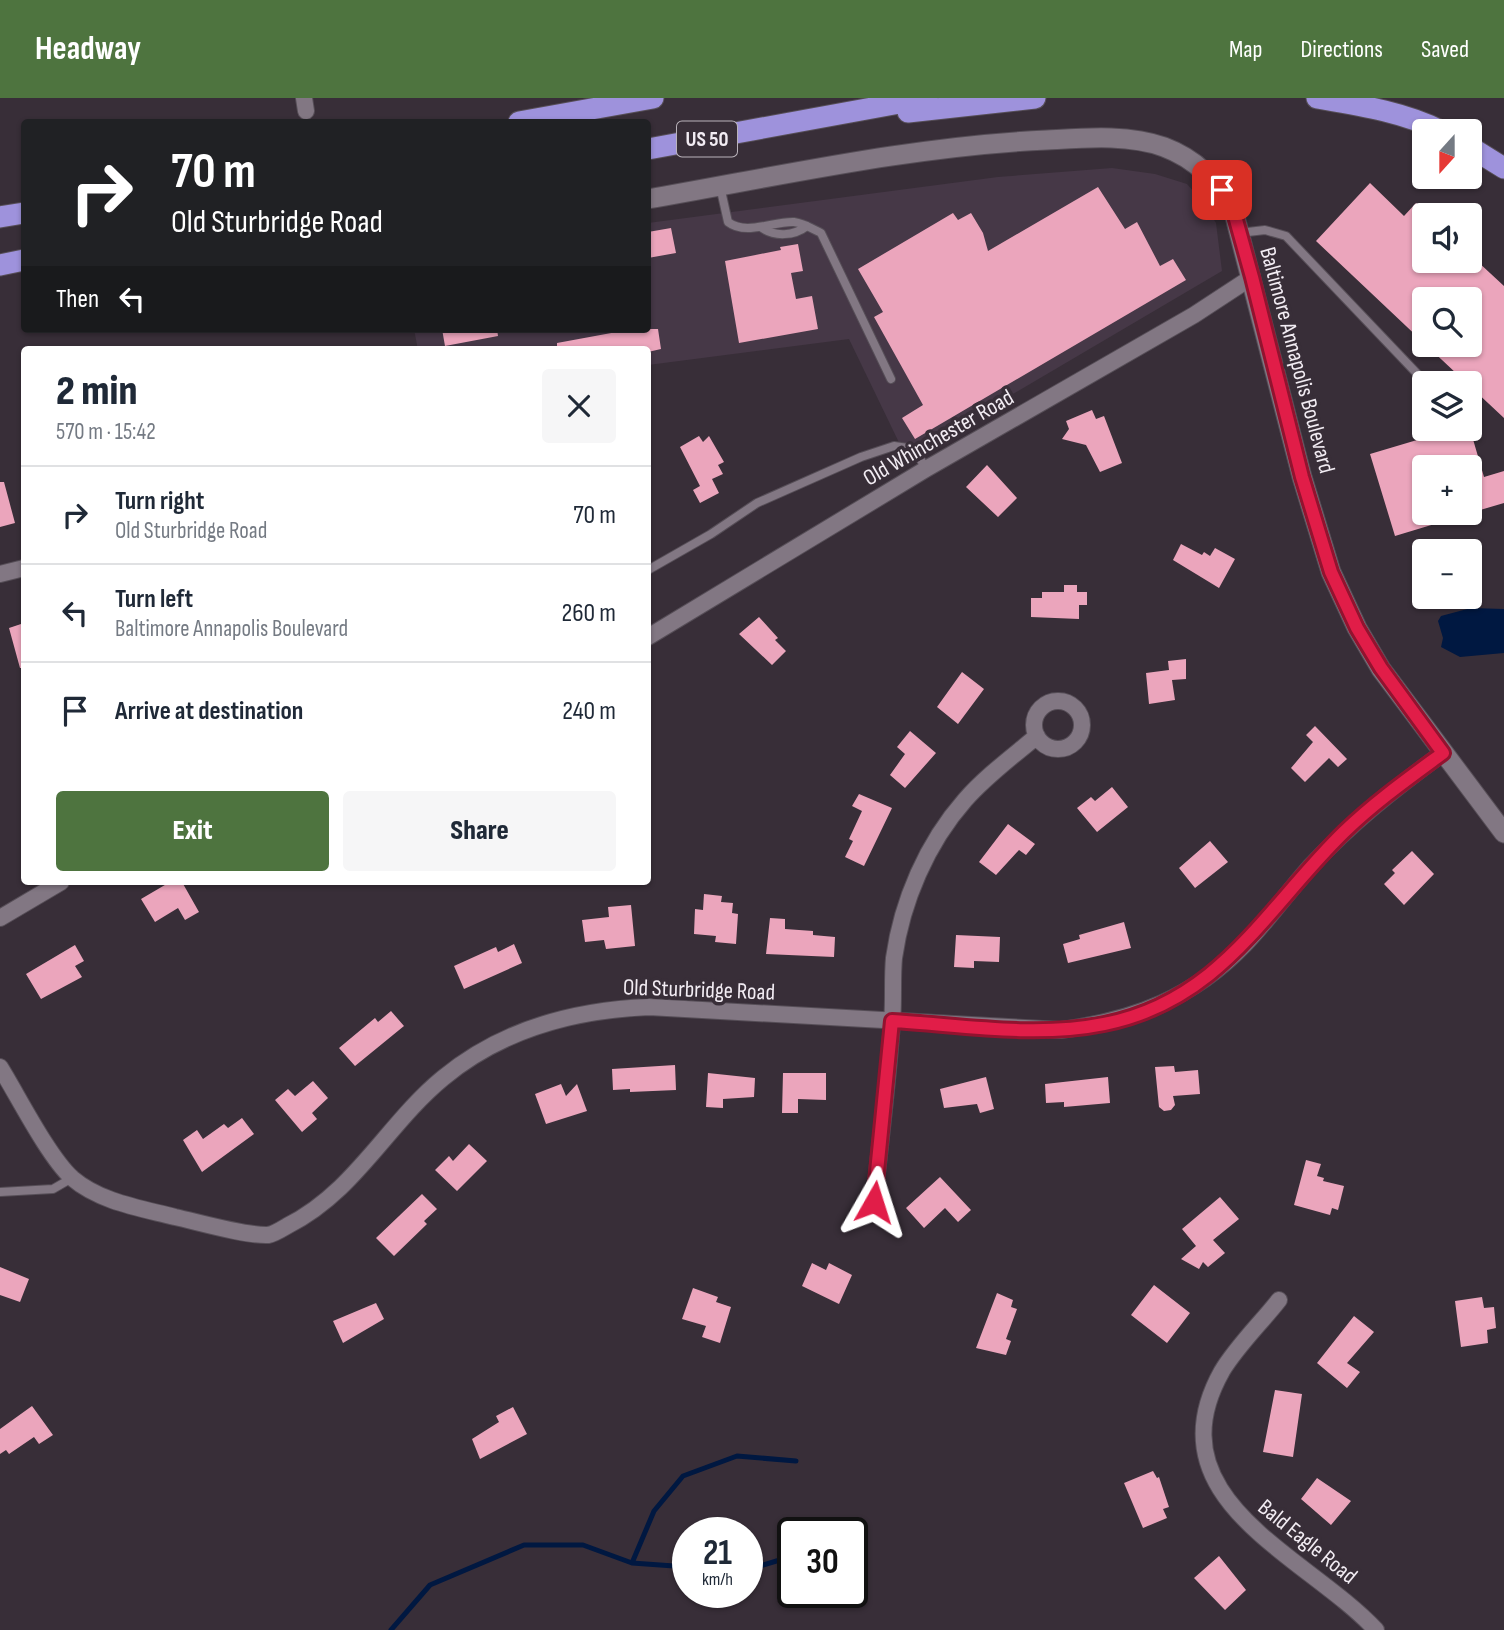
<!DOCTYPE html>
<html lang="en">
<head>
<meta charset="utf-8">
<style>
	body { margin:0; font-family:"Sofia Sans Condensed",sans-serif; background:#f6f6f7; color:#1f2937; height:100vh; display:flex; flex-direction:column; font-size:26px; white-space:nowrap }
	* { box-sizing:border-box; margin:0 }
	p { font-size:23px; color:#747a83 }
	.icon { flex:none; width:38px; height:38px; fill:none; stroke:currentColor; stroke-width:2; stroke-linecap:round; stroke-linejoin:round }
	.map { position:relative; flex:1; overflow:hidden }
	.drawer { position:absolute; left:21px; top:248px; width:630px; height:539px; display:flex; flex-direction:column; background:#fff; border-radius:7px; box-shadow:0 2px 5px #0004 }
	.drawer>* { flex:none }
	.top-card { position:absolute; left:21px; top:21px; width:630px; height:214px; border-radius:7px; box-shadow:0 2px 5px #0004; background:#202124; color:#fff; overflow:hidden }
	.needle { width:46px; rotate:201deg }
	.fabs { position:absolute; left:1412px; top:21px; display:grid; gap:14px }
	.fabs a { display:grid; place-items:center; width:70px; height:70px; border-radius:7px; background:#fff; box-shadow:0 2px 5px #0004; font-size:35px }
	.speed { position:absolute; left:672px; top:1419px; display:flex; gap:14px; font-size:35px; font-weight:700; text-align:center }
	.speed>* { display:grid; place-content:center; width:91px; height:91px; border-radius:50%; background:#fff; box-shadow:0 2px 5px #0004; line-height:1 }
	.speed small { font-size:18px; font-weight:400 }
	.speed .limit { border:4px solid #111; border-radius:10px; background:#fff; color:#111 }
	.pin { position:absolute; display:grid; place-items:center; width:60px; height:60px; color:#fff; margin:-30px; border-radius:14px; box-shadow:0 4px 10px #0006 }
	.me { position:absolute; width:77px; margin:-38px; rotate:6deg; stroke-linejoin:round; filter:drop-shadow(0 0 5px #0008) }
	.turn { display:flex; align-items:center; gap:24px; height:147px; padding:0 35px; font-size:32px }
	.turn .icon { width:91px; height:91px; stroke-width:2.5 }
	.turn b { display:block; font-size:49px; line-height:60px }
	.then { display:flex; align-items:center; height:66px; padding:0 35px; background:#0003; gap:14px; font-size:26px }
	.round { display:grid; place-items:center; flex:none; width:74px; height:74px; border-radius:7px; background:#f6f6f7 }
	.summary { display:flex; align-items:center; justify-content:space-between; height:119px; padding:0 35px }
	h1 { font-size:42px; font-weight:800; line-height:52px }
	.cta { display:flex; gap:14px; margin-top:auto; padding:14px 35px }
	.cta a { flex:1; height:80px; border-radius:7px; background:#4e743f; color:#fff; font-size:28px; font-weight:800; line-height:80px; text-align:center }
	.cta a+a { background:#f6f6f7; color:#1f2937 }
	ul { padding:0; list-style:none }
	li { display:flex; align-items:center; gap:21px; height:98px; padding:0 35px; border-top:2px solid #e0e1e3 }
	li div { flex:1 }
	li b { display:block; font-size:26px }
	li em { font-style:normal }
	header { display:flex; align-items:center; gap:42px; box-sizing:border-box; height:98px; padding:0 35px; background:#4e743f; color:#fff }
	header strong { font-size:33px }
	nav { display:flex; gap:38px; margin-inline-start:auto; font-size:24px }
	.map>svg:first-child { display:block }
	.built { fill:#463847 }
	.water { fill:#001841 }
	.lines { fill:none; stroke-linecap:round; stroke-linejoin:round }
	.stream { stroke:#001841; stroke-width:5 }
	.building { fill:#eba5bc }
	.service-casing { stroke:#564e57; stroke-width:10 }
	.minor-casing { stroke:#564e57; stroke-width:18 }
	.tertiary-casing { stroke:#564e57; stroke-width:21 }
	.motorway-casing { stroke:#564e57; stroke-width:23 }
	.service { stroke:#827783; stroke-width:8 }
	.minor { stroke:#827783; stroke-width:16 }
	.tertiary { stroke:#827783; stroke-width:19 }
	.motorway { stroke:#9e92dc; stroke-width:21 }
	.route-casing { stroke:#92132f; stroke-width:18 }
	.route { stroke:#e11d48; stroke-width:12 }
	.labels { text-anchor:middle; stroke-width:7; stroke-linejoin:round; paint-order:stroke }
	.shield { fill:#382e38; stroke:#bab3bb; stroke-width:2 }
	.shield-label { font-size:21px; font-weight:bold; fill:#f2ecf3 }
	.street-label { font-size:23px; fill:#f2ecf3; stroke:#382e38 }
</style>
</head>
<body>
<header>
<strong>Headway</strong>
<nav><a>Map</a><a>Directions</a><a>Saved</a></nav>
</header>
<div class="map">
<svg width="1504" height="1532" viewBox="0 0 1504 1532">
	<rect width="100%" height="100%" fill="#382e38"/>
	<!-- built -->
	<path class="built" d="M1112,70L1155,76L1187,86L1201,102L1216,125L1222,173L906,359L849,241L648,267V252H418L414,231H648V125L998,79Z"/>
	<!-- water -->
	<path class="water" d="M1471,510L1504,511V555L1460,559L1441,549L1443,540L1438,523L1441,518Z"/>
	<g class="lines">
		<!-- stream -->
		<path class="stream" d="M632,1465L654,1413L683,1378L737,1358L796,1363
			M747,1472L793,1458
			M391,1532L430,1487L524,1447H583L632,1465L688,1469"/>
	</g>
	<!-- building -->
	<path class="building" d="M1370,85L1404,118L1416,105L1424,113V163H1477L1504,188V320L1426,247H1470V201H1424V245L1316,143Z
		M1098,89L1125,131L1137,124L1160,168L1173,161L1186,182L915,341L902,320L923,307L874,219L883,214L858,171L953,115L958,122L971,115L983,135L988,153Z
		M671,130L676,155L648,160V134Z
		M798,146L803,173L791,175L796,201L812,198L818,231L739,245L725,163L781,152L780,149Z
		M442,231H497L498,238L445,248Z
		M633,231H658L661,251L648,254L557,252V245Z
		M1092,312L1096,321L1104,318L1122,365L1100,374L1086,347L1062,341L1069,331L1066,323Z
		M1454,331H1470L1484,379L1504,373V405L1470,415V358L1424,369V415H1460L1461,418L1395,438L1370,356Z
		M699,338L703,344L709,338L724,364L718,367L723,376L712,381L719,395L700,405L693,392L700,388L680,349Z
		M987,367L1017,400L998,419L966,389Z
		M0,384H4L15,425L0,429Z
		M1181,446L1202,457L1204,454L1210,458L1215,450L1235,461L1219,490L1173,462Z
		M1064,487H1077V494H1087V507H1079V521L1031,519V500H1042V494H1064Z
		M759,519L778,540L775,542L786,553L772,567L739,536Z
		M24,525V570H20L9,530Z
		M1186,561V581L1172,582L1175,602L1149,606L1146,575L1169,572L1168,563Z
		M962,574L984,591L958,626L937,609Z
		M1315,628L1347,661L1338,669L1329,660L1305,684L1291,670L1313,644L1306,637Z
		M910,633L936,655L905,690L890,677L905,656L897,649Z
		M1112,689L1128,709L1097,734L1077,710L1091,699L1095,703Z
		M859,696L892,710L864,768L845,759L853,743L849,741L862,713L852,708Z
		M1008,726L1035,746L1026,757L1019,752L996,777L979,764Z
		M1210,743L1228,764L1195,790L1179,770Z
		M1412,753L1434,776L1404,807L1384,786L1395,775L1392,772Z
		M170,784H182L199,814L185,822L178,810L155,824L141,801Z
		M704,796L722,798L721,804L733,805L732,815L738,816L736,846L715,844L716,838L694,836L695,811L703,812Z
		M631,807L635,848L606,851L604,842L585,844L582,822L609,819L608,809Z
		M770,820L785,821V831L813,833V837L835,839L834,859L766,856Z
		M1124,824L1131,850L1068,865L1063,846L1080,841L1079,837Z
		M956,837L1000,839L999,864L974,863V870L954,869Z
		M514,846L522,865L464,891L454,868L496,849L498,854Z
		M75,847L84,863L75,868L82,879L41,901L26,876Z
		M391,913L404,928L355,968L339,950L375,920L378,924Z
		M675,967L676,992L630,994V991L613,992L612,971Z
		M1174,968L1175,974L1198,972L1200,996L1173,998L1175,1007L1171,1012L1164,1013L1159,1009L1155,969Z
		M708,975L755,980L754,999L723,1001V1010L706,1009Z
		M783,975H826V1002L798,1001V1015H782Z
		M986,979L994,1011L980,1015L977,1006L944,1010L940,991Z
		M1108,979L1110,1005L1064,1009V1004L1046,1005L1045,986Z
		M313,983L328,1000L312,1015L317,1021L302,1034L275,1002L288,991L295,998Z
		M561,986L566,998L577,986L587,1013L546,1026L535,996Z
		M242,1020L254,1036L202,1074L183,1042L197,1032L203,1041L224,1026L228,1030Z
		M469,1046L487,1063L457,1093L435,1072L449,1058L453,1063Z
		M1306,1062L1321,1066L1317,1078L1324,1080L1323,1083L1344,1088L1338,1112L1332,1110L1330,1117L1294,1107Z
		M940,1079L971,1112L958,1124L945,1110L924,1130L906,1110Z
		M422,1096L437,1111L424,1123L427,1126L394,1158L376,1140Z
		M1220,1099L1239,1121L1213,1142L1225,1155L1208,1169L1203,1164L1199,1171L1181,1161L1196,1148L1182,1131Z
		M812,1165L826,1172L829,1165L852,1177L839,1206L802,1188Z
		M0,1169L29,1181L20,1204L0,1197Z
		M1154,1187L1190,1215L1167,1245L1131,1217Z
		M693,1190L718,1199L716,1204L731,1209L720,1245L702,1239L706,1228L682,1221Z
		M997,1195L1013,1202L1011,1209L1017,1211L1006,1241L1011,1243L1006,1257L976,1250Z
		M1482,1199L1484,1210L1494,1209L1496,1230L1487,1232L1488,1245L1461,1249L1455,1203Z
		M376,1205L384,1221L343,1245L333,1223Z
		M1354,1218L1374,1234L1347,1265L1360,1274L1347,1290L1317,1265Z
		M1275,1292L1302,1296L1293,1359L1263,1354Z
		M32,1308L53,1337L39,1346L34,1339L9,1356L6,1352L0,1356V1331Z
		M513,1309L527,1336L480,1361L472,1341L499,1324L496,1318Z
		M1153,1373L1157,1380L1159,1379L1169,1409L1163,1411L1167,1420L1143,1430L1124,1385Z
		M1317,1380L1351,1403L1331,1427L1301,1401Z
		M1219,1458L1246,1492L1225,1512L1194,1480Z"/>
	<g class="lines">
		<defs>
			<path id="service" d="M720,88L728,124C746,138 773,123 794,124C803,125 813,131 821,135L891,281
				M762,130C775,139 794,138 807,128
				M1239,135L1265,132L1286,138L1426,285
				M648,472L711,436L757,405L861,359L894,348L908,350L918,357L926,371
				M0,1094L53,1091L72,1080"/>
			<path id="minor" d="M304,0L306,13
				M0,476L24,470
				M648,539L926,371L1194,217L1252,179
				M1034 627a24 24 0 1 1 48 0a24 24 0 1 1-48 0Z
				M0,820L61,784
				M0,969C18,998 48,1058 72,1080C100,1104 140,1110 175,1119C198,1124 246,1138 268,1137C274,1136 282,1131 287,1128C355,1094 387,1026 443,980C502,931 575,912 649,909L1061,932C1135,922 1193,900 1245,846C1268,822 1288,794 1310,769C1351,725 1395,690 1443,655
				M874,1104C880,1044 888,984 892,924C894,903 892,881 894,860C902,803 927,745 965,702C986,678 1012,659 1037,638
				M1279,1202C1261,1225 1237,1248 1222,1273C1150,1401 1306,1457 1376,1532"/>
			<path id="tertiary" d="M648,101C780,78 913,48 1047,42C1084,40 1128,36 1164,49C1196,61 1216,82 1233,111L1302,379L1331,474L1357,530L1381,571L1504,735"/>
			<path id="motorway" d="M1317,0C1358,7 1404,14 1441,33
				M908,14L1035,0
				M519,24L653,0
				M1470,49L1504,70
				M648,51L927,0
				M0,119L24,115
				M0,167L24,162"/>
		</defs>
		<!-- service casing -->
		<use href="#service" class="service-casing"/>
		<!-- minor casing -->
		<use href="#minor" class="minor-casing"/>
		<!-- tertiary casing -->
		<use href="#tertiary" class="tertiary-casing"/>
		<!-- motorway casing -->
		<use href="#motorway" class="motorway-casing"/>
		<!-- service -->
		<use href="#service" class="service"/>
		<!-- minor -->
		<use href="#minor" class="minor"/>
		<!-- tertiary -->
		<use href="#tertiary" class="tertiary"/>
		<!-- motorway -->
		<use href="#motorway" class="motorway"/>
	</g>
	<g class="lines">
		<defs>
			<path id="route" d="M874,1104L892,923C961,927 1036,940 1104,926C1221,903 1266,810 1344,734C1375,704 1409,680 1443,655L1381,570L1357,530L1331,474L1302,379L1252,179L1233,111L1222,92"/>
		</defs>
		<!-- route casing -->
		<use href="#route" class="route-casing"/>
		<!-- route -->
		<use href="#route" class="route"/>
	</g>
	<g class="labels">
		<!-- shield labels -->
		<rect class="shield" x="677" y="23.5" width="60" height="35" rx="5"/>
		<g class="shield-label">
			<text x="707" y="48">US 50</text>
		</g>
		<!-- street labels -->
		<g class="street-label">
			<text transform="translate(1298 262) rotate(75)" y="8">Baltimore Annapolis Boulevard</text>
			<text transform="translate(938 339) rotate(-30)" y="8">Old Whinchester Road</text>
			<text transform="translate(699 891) rotate(2)" y="8">Old Sturbridge Road</text>
			<text transform="translate(1308 1443) rotate(39)" y="8">Bald Eagle Road</text>
		</g>
	</g>
</svg>
<div class="fabs">
<a><svg class="needle" viewBox="-14 -14 28 28"><path d="M0-13l5 13h-10z" fill="#e53935"/><path d="M0 13l5-13h-10z" fill="#747a83"/></svg></a>
<a><svg class="icon" aria-label="sound" viewBox="0 0 24 24"><path d="M4 9h4l5-4v14l-5-4H4zM17 9q2 3 0 6"/></svg></a>
<a><svg class="icon" aria-label="search" viewBox="0 0 24 24"><circle cx="10" cy="10" r="6"/><path d="M15 15l6 6"/></svg></a>
<a><svg class="icon" aria-label="layers" viewBox="0 0 24 24"><path d="M12 4l9 5-9 5-9-5zM3 14l9 5 9-5"/></svg></a>
<a>+</a>
<a>−</a>
</div>
<div class="speed"><div>21<small>km/h</small></div><div class="limit">30</div></div>
<div class="pin" style="left:1222px;top:92px;background:#d93025"><svg class="icon" aria-label="arrive" viewBox="0 0 24 24"><path d="M6 21V4h12l-3 4 3 4H6"/></svg></div>
<svg class="me" style="left:874px;top:1104px" viewBox="-20 -20 40 40"><path d="M0-17L14 15 0 8-14 15z" fill="#e11d48" stroke="#fff" stroke-width="4"/></svg>
<div class="top-card">
<div class="turn"><svg class="icon" aria-label="right" viewBox="0 0 24 24"><path d="M7 20v-9h11M14 6l5 5-5 5"/></svg><div><b>70 m</b>Old Sturbridge Road</div></div>
<div class="then">Then<svg class="icon" aria-label="left" viewBox="0 0 24 24"><path d="M17 20v-9H6M10 6l-5 5 5 5"/></svg></div>
</div>
<section class="drawer">
<div class="summary"><div><h1>2 min</h1><p>570 m · 15:42</p></div><a class="round"><svg class="icon" aria-label="close" viewBox="0 0 24 24"><path d="M6 6l12 12M18 6L6 18"/></svg></a></div>
<ul>
<li><svg class="icon" aria-label="right" viewBox="0 0 24 24"><path d="M7 20v-9h11M14 6l5 5-5 5"/></svg><div><b>Turn right</b><p>Old Sturbridge Road</p></div><em>70 m</em></li>
<li><svg class="icon" aria-label="left" viewBox="0 0 24 24"><path d="M17 20v-9H6M10 6l-5 5 5 5"/></svg><div><b>Turn left</b><p>Baltimore Annapolis Boulevard</p></div><em>260 m</em></li>
<li><svg class="icon" aria-label="arrive" viewBox="0 0 24 24"><path d="M6 21V4h12l-3 4 3 4H6"/></svg><div><b>Arrive at destination</b></div><em>240 m</em></li>
</ul>
<div class="cta"><a>Exit</a><a>Share</a></div>
</section>
</div>
</body>
</html>
